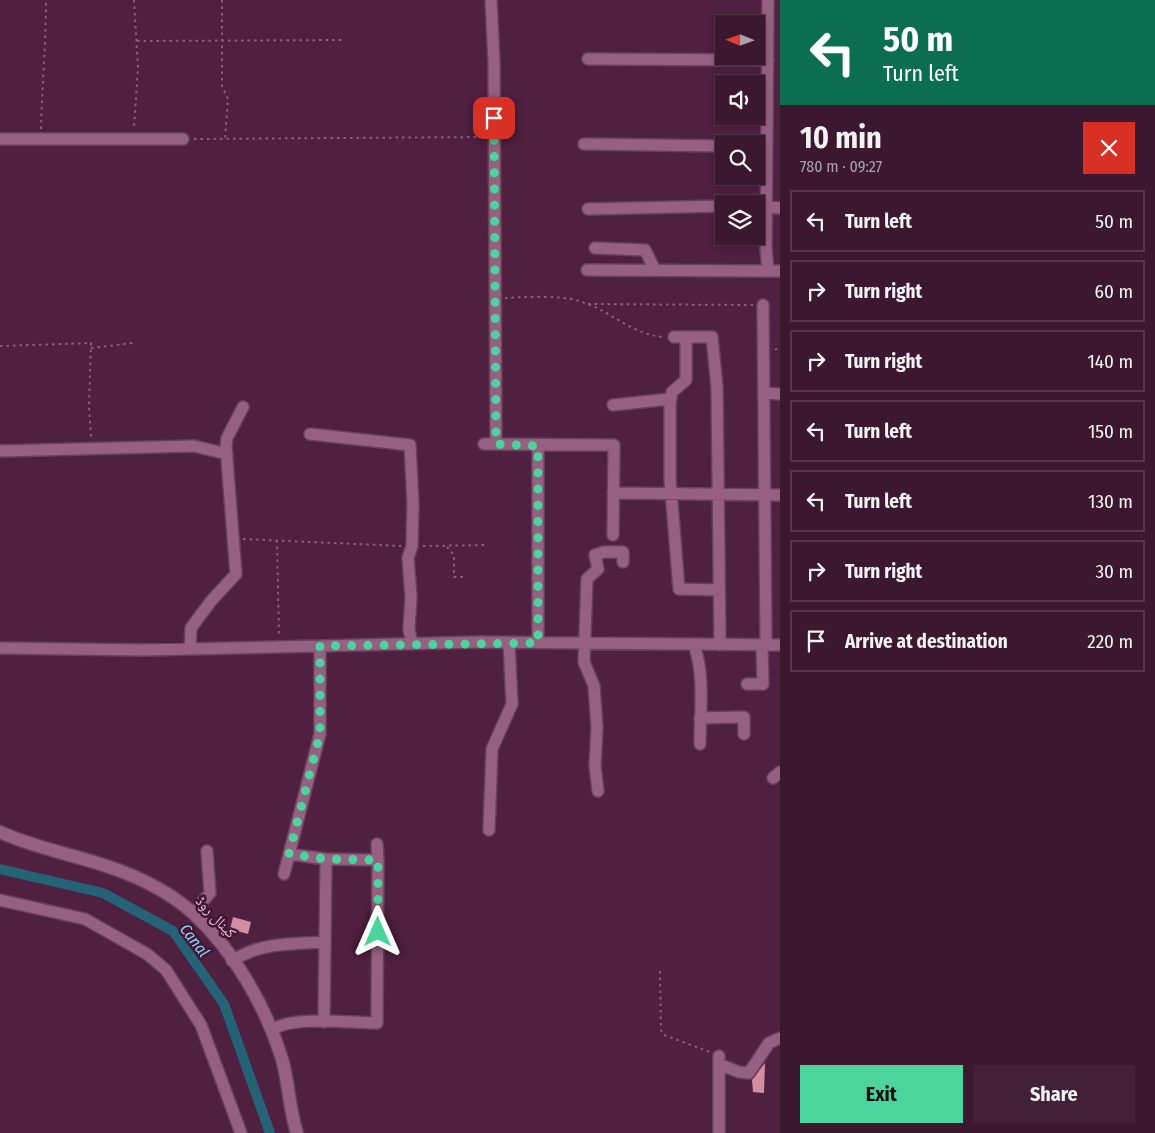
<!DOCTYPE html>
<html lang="en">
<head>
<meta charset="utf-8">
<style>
	body { margin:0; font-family:"Fira Sans Condensed","Noto Naskh Arabic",sans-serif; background:#422137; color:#f1f3f6; height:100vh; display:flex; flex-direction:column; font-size:19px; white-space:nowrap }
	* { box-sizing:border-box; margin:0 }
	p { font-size:16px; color:#aca0aa }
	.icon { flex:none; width:28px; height:28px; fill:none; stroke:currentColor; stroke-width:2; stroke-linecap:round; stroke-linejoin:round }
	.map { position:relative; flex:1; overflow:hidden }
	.side { display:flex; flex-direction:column; background:#3b182f; width:375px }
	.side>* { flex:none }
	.guide { background:#0b6e4f; color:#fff; overflow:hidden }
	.needle { width:32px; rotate:271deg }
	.controls { position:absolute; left:715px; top:15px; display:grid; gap:10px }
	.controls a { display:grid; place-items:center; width:50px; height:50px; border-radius:0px; background:#3b182f; box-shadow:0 2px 8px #0003,0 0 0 1px #54374b; font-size:25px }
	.pin { position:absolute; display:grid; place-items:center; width:42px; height:42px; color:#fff; margin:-21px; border-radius:10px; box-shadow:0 2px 8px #0006 }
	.me { position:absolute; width:55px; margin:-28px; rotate:0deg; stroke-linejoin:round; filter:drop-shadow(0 0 4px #0008) }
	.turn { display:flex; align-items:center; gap:18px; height:105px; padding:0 20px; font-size:22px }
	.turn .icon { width:65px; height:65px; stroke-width:2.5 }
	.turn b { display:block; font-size:35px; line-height:42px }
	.round { display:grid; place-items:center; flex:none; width:52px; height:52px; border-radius:0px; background:#422137 }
	.summary { display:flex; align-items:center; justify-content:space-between; height:85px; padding:0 20px }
	h1 { font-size:30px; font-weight:700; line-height:38px }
	.button { display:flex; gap:10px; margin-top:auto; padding:10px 20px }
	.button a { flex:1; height:58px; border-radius:0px; background:#4bd49b; color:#111; font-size:20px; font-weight:700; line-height:58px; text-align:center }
	.button a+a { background:#422137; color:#f1f3f6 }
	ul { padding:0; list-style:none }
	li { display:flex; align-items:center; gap:15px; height:62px; margin:0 10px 8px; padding:0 10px; border:2px solid #54374b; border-radius:0px }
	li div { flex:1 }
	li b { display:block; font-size:19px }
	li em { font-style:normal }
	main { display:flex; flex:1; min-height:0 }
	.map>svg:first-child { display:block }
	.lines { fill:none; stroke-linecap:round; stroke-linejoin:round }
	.canal { stroke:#246276; stroke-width:10 }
	.building { fill:#d48ea1 }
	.minor-casing { stroke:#69405c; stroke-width:14 }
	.tertiary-casing { stroke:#69405c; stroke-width:15 }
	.path { stroke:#8a617b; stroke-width:2; stroke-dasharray:2.5 4; stroke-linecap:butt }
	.minor { stroke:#966082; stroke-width:11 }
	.tertiary { stroke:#966082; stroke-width:12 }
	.route { stroke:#4bd49b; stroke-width:9; stroke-dasharray:0 16.2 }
	.labels { text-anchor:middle; stroke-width:5; stroke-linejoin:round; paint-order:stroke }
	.street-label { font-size:15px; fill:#e8c9db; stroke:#441535 }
	.water-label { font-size:16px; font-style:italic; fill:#83dbf9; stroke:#441535 }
</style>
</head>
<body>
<main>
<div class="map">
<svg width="780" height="1133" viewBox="0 0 780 1133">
	<rect width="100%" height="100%" fill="#4f203f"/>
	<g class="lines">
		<!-- canal -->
		<path class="canal" d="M0,869L103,893L173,931L224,1004L270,1133"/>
	</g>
	<!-- building -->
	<path class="building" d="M233,917L251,922L248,934L230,929Z
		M765,1063L764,1093L753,1092L752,1080Z"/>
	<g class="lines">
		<defs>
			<path id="minor" d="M491,0L494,62L496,444
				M768,0L766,248L768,271H780
				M588,59L768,60
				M0,139H183
				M584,144L724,146
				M756,205L780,208
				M588,209L724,206
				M595,248L645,250L655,270
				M587,270L768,271
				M763,305L766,645
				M674,337H712L717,387L720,645
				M686,337V380L672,392L670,403V479L679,589L719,590
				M765,393L780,394
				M613,405L670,399
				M310,434L410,445L413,504L412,546L408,558L411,597L409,629L412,644
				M484,444L614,445L613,535
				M0,451L194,446L227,454
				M613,493L780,495
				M538,643V445
				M694,645C705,675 700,712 700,744
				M0,648L144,650L320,646
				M190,649L191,628L211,601L236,574L226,447L227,438L243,407
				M747,684H763L762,645
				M700,718L744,717V734
				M773,778L780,772
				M598,791L595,766L597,727L594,686L584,662L587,579L598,569L595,555L604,552H623V562
				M489,830L492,749L512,704L509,643
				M289,854L326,859L378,860L377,844
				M284,874L320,734V646L478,642L780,645
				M0,900L85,919L147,954L166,970L201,1025L241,1133
				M193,913L210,893L207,851
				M232,961C260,942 293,944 325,942
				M324,1022L326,859
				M272,1030C293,1015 351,1023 377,1023L378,860
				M719,1056V1064L739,1072L749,1073L769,1043L780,1038
				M719,1064V1133"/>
			<path id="tertiary" d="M0,832C39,850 83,856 123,872C149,882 173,895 194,914C234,951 266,1007 282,1059C289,1083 289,1109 297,1133"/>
		</defs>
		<!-- minor casing -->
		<use href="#minor" class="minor-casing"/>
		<!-- tertiary casing -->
		<use href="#tertiary" class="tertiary-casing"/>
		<!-- path -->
		<path class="path" d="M134,0L138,67L134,128
			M222,0V86L228,99L225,139
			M137,41L341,40
			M41,129C42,86 46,43 46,0
			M194,139L484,137
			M505,298C524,297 561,295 579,301C609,309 631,335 664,337
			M588,304L753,305
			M0,346L91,343L89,406L91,437
			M91,348L133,343
			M775,350L780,346
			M243,539L401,546
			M277,540L279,637
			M423,546L488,545
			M447,547L454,555V577H466
			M660,971L661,1030L664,1035L710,1052"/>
		<!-- minor -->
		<use href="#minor" class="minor"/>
		<!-- tertiary -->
		<use href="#tertiary" class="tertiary"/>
	</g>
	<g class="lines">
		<!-- route -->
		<path class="route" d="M378,932V860L326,859L289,854L320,734V646L538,643V446L496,444L494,118"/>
	</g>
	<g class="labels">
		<!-- street labels -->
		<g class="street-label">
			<text transform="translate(216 917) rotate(47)" y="5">کینال روڈ</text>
		</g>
		<!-- water labels -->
		<g class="water-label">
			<text transform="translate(195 940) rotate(52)" y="6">Canal</text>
		</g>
	</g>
</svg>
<div class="controls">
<a><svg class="needle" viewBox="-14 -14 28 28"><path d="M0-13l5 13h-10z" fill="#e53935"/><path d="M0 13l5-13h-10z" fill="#aca0aa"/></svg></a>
<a><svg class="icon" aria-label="sound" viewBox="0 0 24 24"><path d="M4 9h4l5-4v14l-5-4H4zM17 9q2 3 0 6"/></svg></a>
<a><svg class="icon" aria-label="search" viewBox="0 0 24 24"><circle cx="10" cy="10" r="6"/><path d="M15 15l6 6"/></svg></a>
<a><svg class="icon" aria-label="layers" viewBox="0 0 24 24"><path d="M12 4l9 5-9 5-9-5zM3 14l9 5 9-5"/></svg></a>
</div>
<div class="pin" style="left:494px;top:118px;background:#d93025"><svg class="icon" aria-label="arrive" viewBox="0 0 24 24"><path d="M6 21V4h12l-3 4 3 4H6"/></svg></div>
<svg class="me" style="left:378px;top:932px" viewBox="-20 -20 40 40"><path d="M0-17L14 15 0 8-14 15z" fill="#4bd49b" stroke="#fff" stroke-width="4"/></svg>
</div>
<section class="side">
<div class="guide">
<div class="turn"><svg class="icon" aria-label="left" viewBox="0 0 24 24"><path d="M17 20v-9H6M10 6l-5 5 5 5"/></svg><div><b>50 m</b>Turn left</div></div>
</div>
<div class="summary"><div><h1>10 min</h1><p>780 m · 09:27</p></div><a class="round" style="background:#d93025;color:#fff"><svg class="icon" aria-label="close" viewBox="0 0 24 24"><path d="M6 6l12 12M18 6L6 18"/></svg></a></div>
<ul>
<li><svg class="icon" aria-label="left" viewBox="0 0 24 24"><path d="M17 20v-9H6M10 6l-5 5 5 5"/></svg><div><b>Turn left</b></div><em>50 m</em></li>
<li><svg class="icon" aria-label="right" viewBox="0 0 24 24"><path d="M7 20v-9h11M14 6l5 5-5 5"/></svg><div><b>Turn right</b></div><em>60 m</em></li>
<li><svg class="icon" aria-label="right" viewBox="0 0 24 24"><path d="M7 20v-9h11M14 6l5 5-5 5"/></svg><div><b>Turn right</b></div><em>140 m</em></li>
<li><svg class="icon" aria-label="left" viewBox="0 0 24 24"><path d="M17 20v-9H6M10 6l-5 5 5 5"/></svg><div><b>Turn left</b></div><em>150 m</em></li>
<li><svg class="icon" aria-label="left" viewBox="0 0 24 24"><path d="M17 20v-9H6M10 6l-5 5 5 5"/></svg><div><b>Turn left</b></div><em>130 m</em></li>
<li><svg class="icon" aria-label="right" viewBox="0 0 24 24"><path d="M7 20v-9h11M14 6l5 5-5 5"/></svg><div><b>Turn right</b></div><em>30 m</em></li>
<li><svg class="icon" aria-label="arrive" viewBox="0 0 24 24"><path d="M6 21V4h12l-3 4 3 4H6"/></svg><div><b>Arrive at destination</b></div><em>220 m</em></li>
</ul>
<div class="button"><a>Exit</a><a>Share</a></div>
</section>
</main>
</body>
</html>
